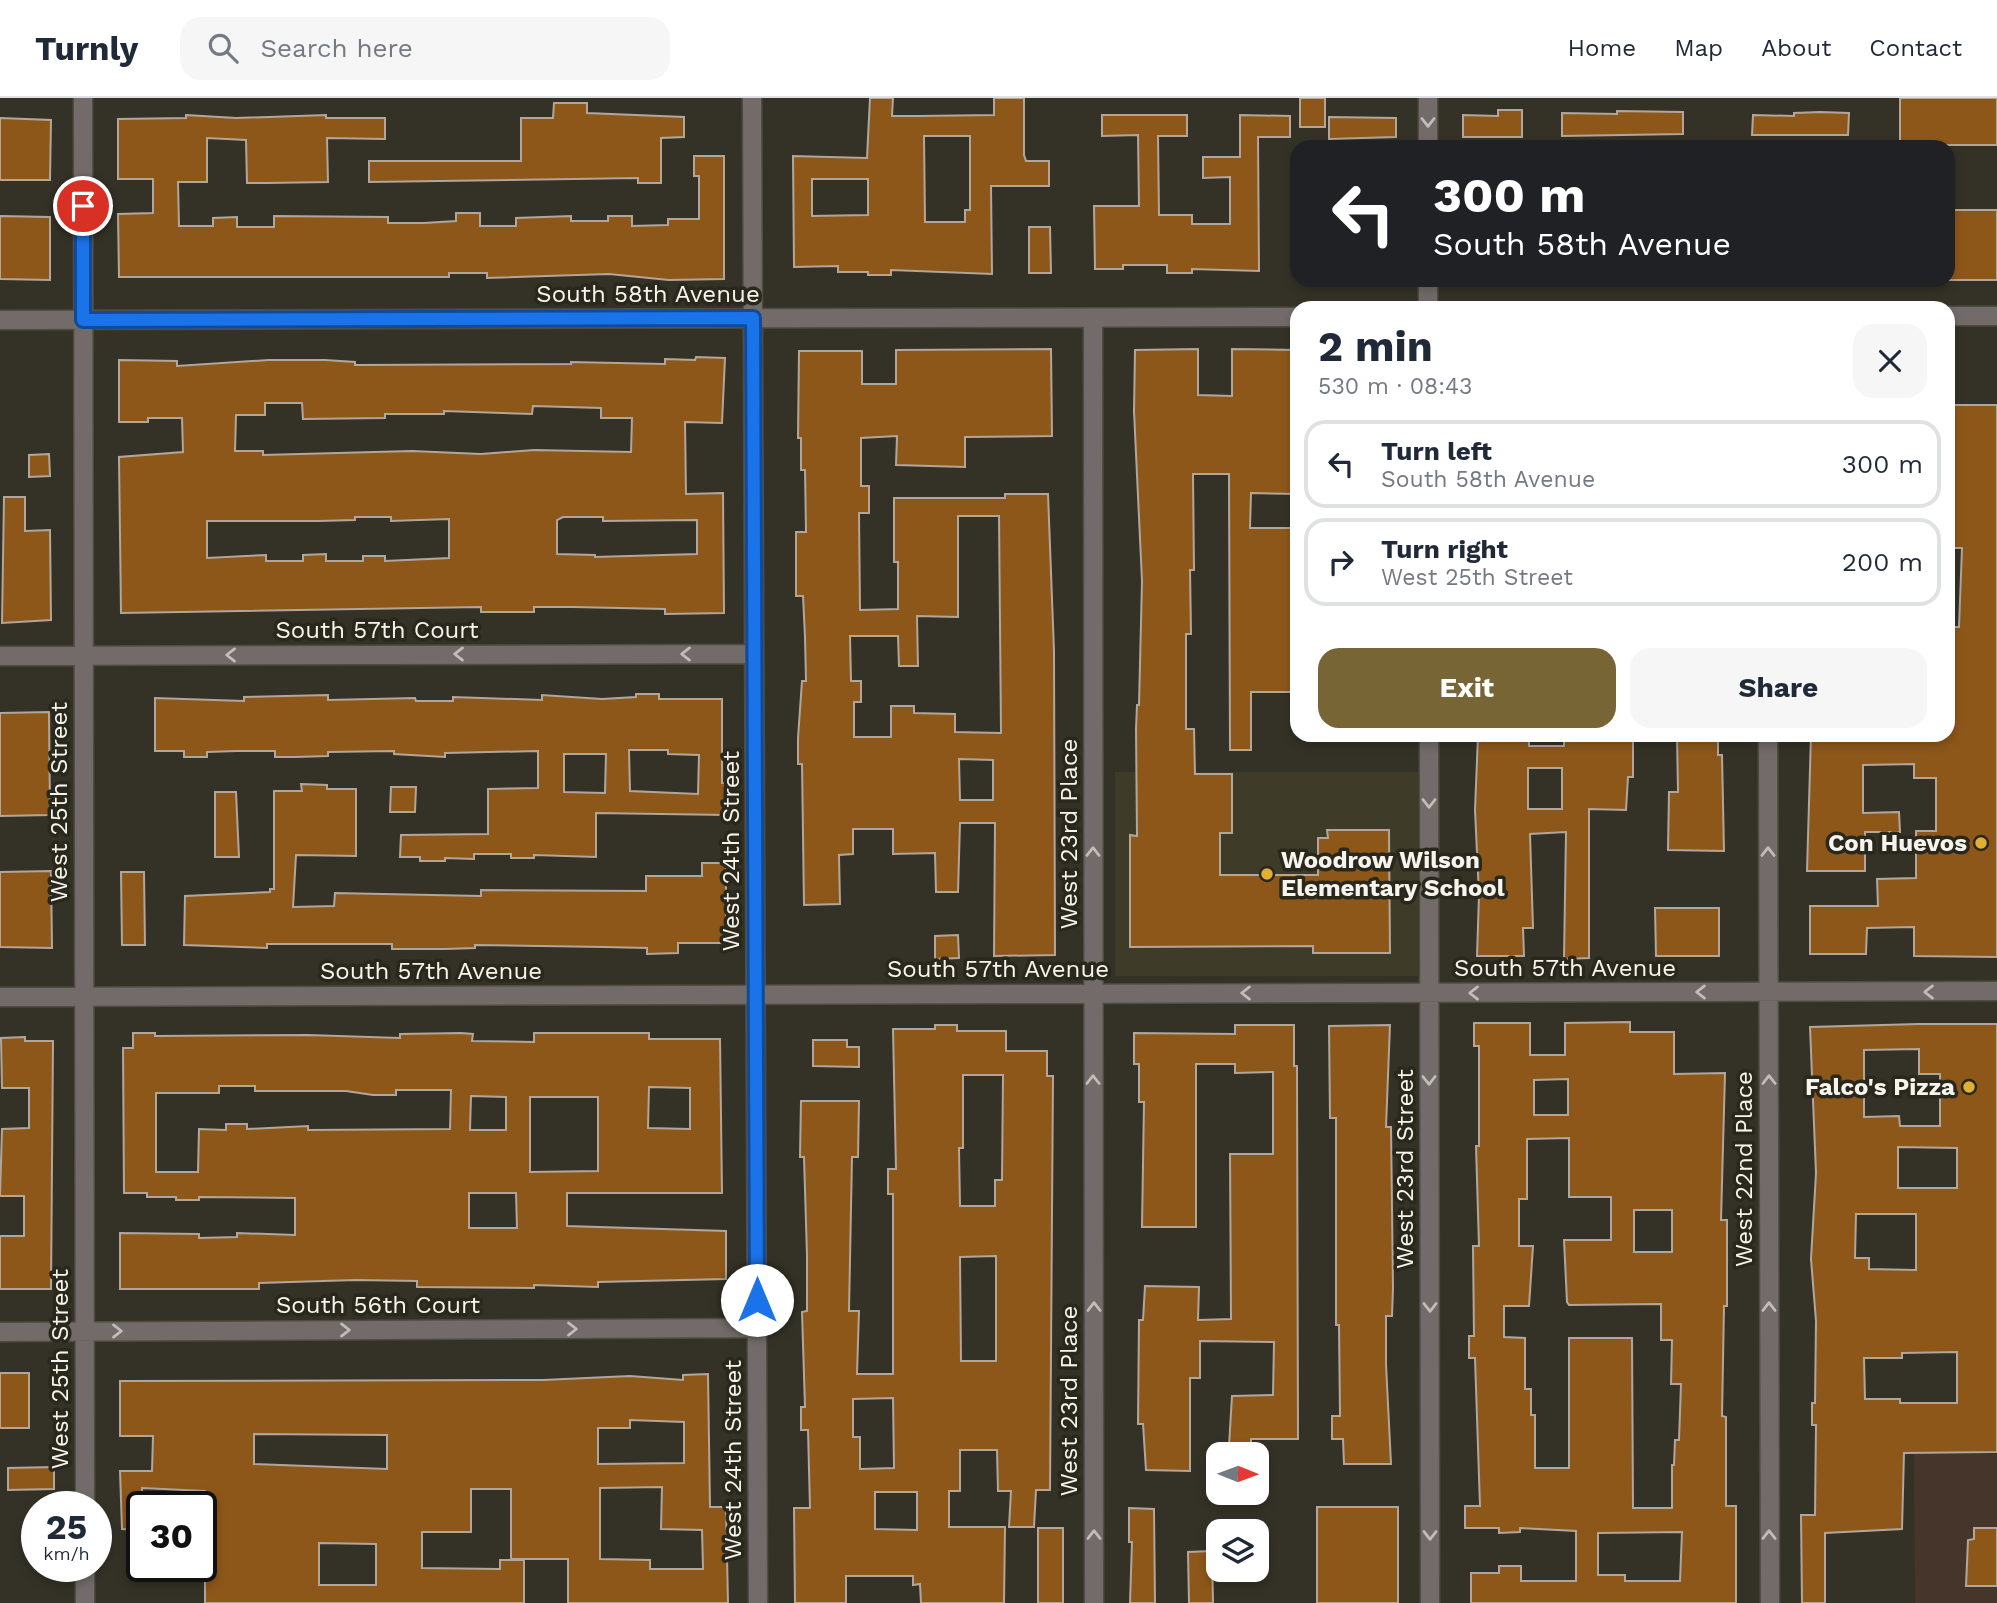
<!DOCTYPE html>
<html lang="en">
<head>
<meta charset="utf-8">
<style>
	body { margin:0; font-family:"Work Sans",sans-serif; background:#f6f6f7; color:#1f2937; height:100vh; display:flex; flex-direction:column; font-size:26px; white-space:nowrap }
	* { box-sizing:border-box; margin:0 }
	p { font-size:23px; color:#747a83 }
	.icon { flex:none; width:38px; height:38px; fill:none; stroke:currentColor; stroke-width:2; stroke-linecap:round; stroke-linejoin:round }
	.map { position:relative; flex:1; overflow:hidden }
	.drawer { position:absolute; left:1290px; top:203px; width:665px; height:441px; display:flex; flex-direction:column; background:#fff; border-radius:21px; box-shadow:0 4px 10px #0003 }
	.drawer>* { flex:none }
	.banner { position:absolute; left:1290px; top:42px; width:665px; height:147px; border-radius:21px; box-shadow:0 4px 10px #0003; background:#202124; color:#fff; overflow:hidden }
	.needle { width:46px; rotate:91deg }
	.fabs { position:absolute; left:1206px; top:1344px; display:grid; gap:14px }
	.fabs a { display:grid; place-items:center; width:63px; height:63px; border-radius:14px; background:#fff; box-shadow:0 4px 10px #0003; font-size:35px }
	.speed { position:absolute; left:21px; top:1393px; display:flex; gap:14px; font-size:35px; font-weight:700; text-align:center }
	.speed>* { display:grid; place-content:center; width:91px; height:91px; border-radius:50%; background:#fff; box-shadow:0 4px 10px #0003; line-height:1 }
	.speed small { font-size:18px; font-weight:400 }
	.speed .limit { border:4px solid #111; border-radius:10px; background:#fff; color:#111 }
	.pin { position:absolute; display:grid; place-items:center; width:60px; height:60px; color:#fff; margin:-30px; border:4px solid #fff; border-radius:50%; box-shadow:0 2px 7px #0007 }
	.me { position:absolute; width:77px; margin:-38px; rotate:0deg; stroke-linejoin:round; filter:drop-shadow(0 0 5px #0008) }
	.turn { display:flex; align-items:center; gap:24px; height:147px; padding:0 28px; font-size:32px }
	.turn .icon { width:91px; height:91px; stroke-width:2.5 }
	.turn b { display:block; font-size:49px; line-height:60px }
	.round { display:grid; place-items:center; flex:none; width:74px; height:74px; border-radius:21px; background:#f6f6f7 }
	.summary { display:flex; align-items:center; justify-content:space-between; height:119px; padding:0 28px }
	h1 { font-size:42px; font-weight:700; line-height:52px }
	.cta { display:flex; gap:14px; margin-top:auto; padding:14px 28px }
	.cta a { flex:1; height:80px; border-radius:21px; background:#776536; color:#fff; font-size:28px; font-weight:700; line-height:80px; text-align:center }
	.cta a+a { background:#f6f6f7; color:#1f2937 }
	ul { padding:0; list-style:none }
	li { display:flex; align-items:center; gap:21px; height:88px; margin:0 14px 10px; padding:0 14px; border:4px solid #e0e1e3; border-radius:21px }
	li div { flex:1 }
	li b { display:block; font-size:26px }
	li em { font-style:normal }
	header { display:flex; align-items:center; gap:42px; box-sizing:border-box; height:98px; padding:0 35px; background:#fff; border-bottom:2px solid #e0e1e3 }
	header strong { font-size:33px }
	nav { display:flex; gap:38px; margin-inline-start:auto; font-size:24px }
	.search { width:490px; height:63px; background:#f6f6f7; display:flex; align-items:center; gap:18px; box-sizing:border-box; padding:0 24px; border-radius:21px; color:#747a83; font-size:26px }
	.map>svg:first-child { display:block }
	.commercial { fill:#46352b }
	.built { fill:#3e3b28 }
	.building { fill:#8e571a; stroke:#b2a69b; stroke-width:2; fill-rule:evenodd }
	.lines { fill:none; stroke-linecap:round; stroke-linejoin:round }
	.minor-casing { stroke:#4f4d42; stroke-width:21 }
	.minor { stroke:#726b69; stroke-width:18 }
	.oneway { stroke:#c1bdb8 }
	.route-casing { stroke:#114b97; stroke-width:18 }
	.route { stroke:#1a73e8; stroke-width:12 }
	.poi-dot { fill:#e2af34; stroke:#2a281c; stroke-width:2.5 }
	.labels { text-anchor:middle; stroke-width:7; stroke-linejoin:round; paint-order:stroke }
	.street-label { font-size:24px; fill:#f6f4ec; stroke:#2a281c }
	.poi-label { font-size:24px; font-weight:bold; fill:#f6f4ec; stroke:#2a281c; text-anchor:end }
</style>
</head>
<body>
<header>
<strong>Turnly</strong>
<div class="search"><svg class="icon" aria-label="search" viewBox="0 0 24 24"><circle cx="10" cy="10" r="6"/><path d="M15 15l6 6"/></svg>Search here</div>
<nav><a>Home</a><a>Map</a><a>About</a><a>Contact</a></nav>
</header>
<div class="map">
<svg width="1997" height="1505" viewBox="0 0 1997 1505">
	<rect width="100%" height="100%" fill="#343226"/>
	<!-- commercial -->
	<path class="commercial" d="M1914,1356H1997V1505H1915Z"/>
	<!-- built -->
	<path class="built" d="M1115,674H1418V878H1115Z"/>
	<!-- building -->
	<path class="building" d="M870,0H893L892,18H918L994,17V0H1024V57L1026,63H1049V88H991L992,176L891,172V177H868V174H838V168L794,169L793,58L867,60ZM924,38H970V112H965V124H925ZM812,81H868V117L812,118Z
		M1300,0H1325V29H1300Z
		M1900,0H1997V47H1900Z
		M554,5H587V15L684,19V39L661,40V85H638V80L369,84V63H521V20H553Z
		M1498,12H1522V39H1463V17L1498,18Z
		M1617,13L1683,14V36L1562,38V15L1617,16Z
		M1820,14L1849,15L1848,37H1752L1753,17L1794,18V15Z
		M186,17L236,20L326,17V20H385V41L327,40L328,84L267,85H247L246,42L207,40V84H178L179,128H213V120L237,119V129H274V118L388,119V125H424L456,123V115H480V128H516V120L571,118V123H608V118H632V128L668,127V121H699V78H694V58H724V181L669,182L609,176L487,180V175H449V179H119L118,116L153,115V81H118V21L186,20Z
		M1102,17H1187V38H1158L1159,117H1192V126H1230V79L1203,80V59H1240V17L1290,18V39H1258L1259,173L1192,171V175H1167V167H1123V171H1095L1094,108H1139L1138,37L1102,38Z
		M1329,19L1396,20V39L1329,41Z
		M0,20L51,22L50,82H0Z
		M1948,112H1997V182H1948Z
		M0,118L50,119V182L0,181Z
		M1029,129H1050L1051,175H1029Z
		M1051,251L1052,338L965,339V369L896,367L897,338L861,340V388H869V415H859L860,512L898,511V464H894V400H1005V396H1048L1054,553L1055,857L994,858L995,725H960L958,794H936L935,755L893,756V731H853V756L839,757L840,806L804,807L802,666H798V640L802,583H806L805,539L803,498H796V434H806L805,372H801V340H798L799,253H862V286H896V252ZM958,418H999L1001,635L955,634V616L914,615V608H891V639H854V604H861V583H851L850,538H898L899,568H918L917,518L958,519ZM959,661L993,662V702H960Z
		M1198,251V297L1232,298V251L1297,252L1296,396L1251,395L1250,430H1295V594H1251V652H1230L1229,376H1193L1194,472H1190L1191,536H1186V631H1194L1195,676H1232V735H1220V777H1318V740H1328L1327,732H1389L1390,855H1313V848L1130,849V737L1137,738L1136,631L1137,607H1139L1142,483L1134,313L1135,252Z
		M696,259L725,260L722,325L685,324L686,396L723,395L724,515L665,516V511L573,509H534V514H481V509L121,515L119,359L183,354L182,320H148V324H119V262L177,263V268L269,262H325L355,264V267L571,266V264L665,266V261L695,262ZM265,305H302L303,321L385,320V316H444V313L532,316L533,308L601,310V320H632L631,354L534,352L481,356L412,353L263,357V353H235L236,317H265ZM355,419H391V423L449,421V460L385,463V458H363V463H326V456L303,457V463H266V457L207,460V423H319L355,422ZM563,419H603V423L697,422V456L595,459V457L557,456V422Z
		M1948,307H1997V859L1914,858V829L1867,830L1866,856H1810V808H1878L1877,781L1916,780V733H1936V680H1914V666L1863,667V715L1899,714L1900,734H1865V773H1807L1811,637H1948V529H1959L1962,450H1948V402H1954L1953,344H1948Z
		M49,356L50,378L29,379V357Z
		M4,399H25V433L50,432L51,522L2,525Z
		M636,596H659V601H722V685H727L726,717L596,715V759L534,757V760H511V756H474V761L445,760V763H420V759H400L401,737L488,736V691L538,690V653L445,655V659L394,656V653L328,654V658L295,659H275V653H237L207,654V659H184V653H155V600L244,603V599L328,597V602L415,600L416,603H453V599L542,602V597L602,601L636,599ZM629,652H668V656L699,657L698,696L630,693ZM564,656H606L605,695L564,694Z
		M49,614L50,717L0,718V615Z
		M1478,637H1529V648H1564V637H1633V679H1628L1626,712L1589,711V860L1564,861L1566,734L1530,736L1533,830H1523L1524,858H1477L1479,797L1475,712ZM1528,670H1562V711H1528Z
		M1677,637H1718V657H1722L1724,753L1668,752L1669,694H1678Z
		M301,686L327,687V691H356V758L296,757L293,809L334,808L335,795L481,798V792L646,793V778H702V765H726V845H678V855L647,856V850L604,849L475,847V850L445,851H392V846H267V850L184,847L185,798L270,794V791H274V693H302Z
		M391,689H416L415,714H390Z
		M215,694H236L239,759H215Z
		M51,773L52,850L0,849V774Z
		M121,774H144L145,847H122Z
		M1655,810H1719V858H1656Z
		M958,837L959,860L935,861V838Z
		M1630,924V934H1674V976L1725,975L1721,1122H1727V1208H1724L1722,1318L1726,1319V1408H1736V1505H1471V1475H1499V1468H1521V1483H1576V1433L1520,1430V1434L1499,1435V1430H1465V1408H1480L1475,1260H1469V1238H1474L1473,1148H1479L1476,1048H1479V948H1474V925H1530V957H1565V925ZM1568,981V1017H1534V982ZM1569,1040V1099H1611V1142H1564L1567,1204L1569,1207L1661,1206V1242H1672L1671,1286H1681L1679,1342H1675L1674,1367H1672V1410H1633L1632,1240H1569V1370H1535V1317H1531V1291H1525V1240L1504,1239V1208H1529L1533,1148H1519V1101H1527V1041ZM1634,1112H1672V1154H1634ZM1682,1434L1680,1483H1625V1477H1598V1435Z
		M1919,926H1997V1354L1904,1355L1902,1431L1825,1435V1505H1802L1801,1417H1815L1816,1327H1812V1305H1815L1816,1223L1811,1161L1816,1075L1810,929ZM1919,951V976H1940V1028H1900L1899,1018L1864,1019V952ZM1898,1049L1957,1050V1090H1898ZM1856,1116H1916V1172L1869,1171V1160H1855ZM1957,1254V1305H1900V1301H1865L1864,1260H1902V1255Z
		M935,927H957V933H1006V953H1047V978H1053L1050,1392H1036L1034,1429H1009L1011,1393H998L997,1352H960V1393H949V1429H1005L1004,1505H921L920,1486L913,1487V1478H846V1505H795L794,1410H810L808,1332H801V1309H805L802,1214L807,1213V1158L804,1059H800L801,1003H859L858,1059H852L849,1213H859L857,1276H893V1096H888V1071H896L893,931H935ZM963,977H1003L1002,1082H995V1108H960L959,1050H963ZM996,1158V1263H961L960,1159ZM893,1300L894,1370L860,1371V1339H853V1301ZM875,1394H917V1432L875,1431Z
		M1235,927H1294V968H1297L1298,1341H1251V1348H1229L1232,1298L1273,1297L1274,1244L1200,1243V1280H1190V1373L1146,1372L1143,1326H1138L1139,1222H1143L1145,1188L1199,1189L1198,1222L1231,1221L1230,1056H1273V974L1235,975V966H1196V1129H1142L1144,1004H1139V966H1134V935L1235,936Z
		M1390,927L1386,1029H1391L1393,1190L1392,1218H1386V1266L1391,1366H1344L1343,1341H1332V1318H1340L1339,1227H1336V1020H1330L1329,928Z
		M133,935H155V938L308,937L400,940V936L461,935L473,936L472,943L534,944V935H649V941H720L722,1095H567V1128L726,1133V1181L598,1184V1189L534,1187V1190L417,1189V1183L356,1182L259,1185V1191H120V1135L199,1136V1140L237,1139V1135L295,1137V1100L199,1099V1102H176V1099H147V1095H124L123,950H133ZM219,988H255V993H346L373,997H396V992H451L450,1031L308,1032V1028L247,1031V1026H226V1032L199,1031L198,1074H156V995H219ZM649,989L690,990V1031L648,1030ZM471,998L506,999V1032H470ZM530,999H598V1073L530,1074ZM469,1095H516L517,1130H469Z
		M25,939V943H53L51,1191H0V1138H24V1098H0L2,1031L29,1030V990H2L1,940Z
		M813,942H847V949H859V969L813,968Z
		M0,1275H29V1330H0Z
		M708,1276L710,1409H726L728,1505H568V1461H511V1391H471V1434H422V1470L500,1471V1462H524V1505H205V1393L142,1390L141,1432L122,1431L120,1373H152L153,1338H120V1283L543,1282L630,1278L683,1282V1277ZM630,1322L684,1324V1365L598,1366V1330H630ZM254,1336L387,1337V1371L254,1366ZM662,1389L661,1431L702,1432L703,1471H650V1462L600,1461V1390ZM319,1445L376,1446V1487H319Z
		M54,1369V1391L8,1392V1370Z
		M1317,1409H1398V1505H1317Z
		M1129,1410L1154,1411L1155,1505H1130L1132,1444H1129Z
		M1038,1430H1063V1505H1038Z
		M1974,1430H1997V1488H1966L1968,1442L1974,1441Z
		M1212,1453L1213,1505H1189L1188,1454Z"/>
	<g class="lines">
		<defs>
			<path id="minor" d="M83,0L85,1409
				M752,0L758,1505
				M1428,0V49
				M1428,182V210
				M1948,218H1997
				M1093,220L1094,1505
				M0,222L1297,219
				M0,558L754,556
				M1429,637L1430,1505
				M1768,637L1770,1505
				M0,899L1997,893
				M0,1234L757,1230
				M85,1468V1505"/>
		</defs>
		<!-- minor casing -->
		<use href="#minor" class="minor-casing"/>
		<!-- minor -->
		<use href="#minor" class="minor"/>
	</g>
	<!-- one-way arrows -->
	<defs><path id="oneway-chevron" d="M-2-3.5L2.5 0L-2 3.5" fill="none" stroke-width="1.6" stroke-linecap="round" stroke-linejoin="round" transform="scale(1.75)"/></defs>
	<g class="oneway">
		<use href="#oneway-chevron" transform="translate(1428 24) rotate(90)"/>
		<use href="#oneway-chevron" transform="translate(459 556) rotate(180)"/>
		<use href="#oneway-chevron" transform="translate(686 556) rotate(180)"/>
		<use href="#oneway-chevron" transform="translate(231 557) rotate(180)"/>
		<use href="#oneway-chevron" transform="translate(1429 705) rotate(90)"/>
		<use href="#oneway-chevron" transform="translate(1093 754) rotate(-90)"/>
		<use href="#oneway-chevron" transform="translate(1768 754) rotate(-90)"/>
		<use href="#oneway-chevron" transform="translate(1701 894) rotate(180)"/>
		<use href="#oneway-chevron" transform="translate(1929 894) rotate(180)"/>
		<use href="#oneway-chevron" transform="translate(1246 895) rotate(180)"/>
		<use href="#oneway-chevron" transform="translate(1474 895) rotate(180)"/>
		<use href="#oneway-chevron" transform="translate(1093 982) rotate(-90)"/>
		<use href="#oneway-chevron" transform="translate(1429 982) rotate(90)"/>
		<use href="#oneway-chevron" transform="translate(1769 982) rotate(-90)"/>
		<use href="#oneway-chevron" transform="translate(1094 1209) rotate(-90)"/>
		<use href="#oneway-chevron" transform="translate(1430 1209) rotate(90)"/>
		<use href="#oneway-chevron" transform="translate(1769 1209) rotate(-90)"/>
		<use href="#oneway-chevron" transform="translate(572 1231)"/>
		<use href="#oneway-chevron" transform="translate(345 1232)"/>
		<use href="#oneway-chevron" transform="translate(117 1233)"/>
		<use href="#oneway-chevron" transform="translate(1094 1437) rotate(-90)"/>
		<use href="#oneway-chevron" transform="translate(1430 1437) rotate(90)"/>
		<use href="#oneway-chevron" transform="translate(1769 1437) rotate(-90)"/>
	</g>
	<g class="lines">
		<defs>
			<path id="route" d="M83,108V222L753,220L757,1202"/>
		</defs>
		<!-- route casing -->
		<use href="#route" class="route-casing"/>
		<!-- route -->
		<use href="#route" class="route"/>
	</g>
	<!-- markers -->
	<g class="poi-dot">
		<circle cx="1981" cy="745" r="7"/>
		<circle cx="1267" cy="776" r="7"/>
		<circle cx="1969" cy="989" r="7"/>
	</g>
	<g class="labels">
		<!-- street labels -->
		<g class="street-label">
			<text x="648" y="204">South 58th Avenue</text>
			<text x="377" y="540">South 57th Court</text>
			<text transform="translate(59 704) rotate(-90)" y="8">West 25th Street</text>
			<text transform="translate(1069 736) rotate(-90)" y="8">West 23rd Place</text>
			<text transform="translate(731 753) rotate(-90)" y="8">West 24th Street</text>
			<text x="1565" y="878">South 57th Avenue</text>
			<text x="998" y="879">South 57th Avenue</text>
			<text x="431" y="881">South 57th Avenue</text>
			<text transform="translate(1405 1071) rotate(-90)" y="8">West 23rd Street</text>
			<text transform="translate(1744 1071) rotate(-90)" y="8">West 22nd Place</text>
			<text x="378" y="1215">South 56th Court</text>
			<text transform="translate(60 1271) rotate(-90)" y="8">West 25th Street</text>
			<text transform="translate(1069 1303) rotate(-90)" y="8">West 23rd Place</text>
			<text transform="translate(733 1362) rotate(-90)" y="8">West 24th Street</text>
		</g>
		<!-- poi labels -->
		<g class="poi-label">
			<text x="1967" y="753">Con Huevos</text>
			<text x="1281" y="770" text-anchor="start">Woodrow Wilson<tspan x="1281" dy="28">Elementary School</tspan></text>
			<text x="1955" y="997">Falco's Pizza</text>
		</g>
	</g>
</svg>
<div class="fabs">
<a><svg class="needle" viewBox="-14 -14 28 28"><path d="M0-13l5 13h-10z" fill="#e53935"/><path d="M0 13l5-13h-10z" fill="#747a83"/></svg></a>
<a><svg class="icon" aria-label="layers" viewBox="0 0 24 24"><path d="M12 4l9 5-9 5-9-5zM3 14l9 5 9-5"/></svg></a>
</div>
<div class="speed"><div>25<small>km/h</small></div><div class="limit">30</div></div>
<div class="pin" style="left:83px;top:108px;background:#d93025"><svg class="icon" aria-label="arrive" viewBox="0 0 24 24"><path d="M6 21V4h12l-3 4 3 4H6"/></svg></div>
<svg class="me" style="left:757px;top:1202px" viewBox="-20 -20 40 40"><circle r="19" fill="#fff"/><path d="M0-13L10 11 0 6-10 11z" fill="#1a73e8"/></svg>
<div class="banner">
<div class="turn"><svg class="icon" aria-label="left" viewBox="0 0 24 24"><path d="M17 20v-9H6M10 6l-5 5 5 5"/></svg><div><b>300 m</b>South 58th Avenue</div></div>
</div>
<section class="drawer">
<div class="summary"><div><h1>2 min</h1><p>530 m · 08:43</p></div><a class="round"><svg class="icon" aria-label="close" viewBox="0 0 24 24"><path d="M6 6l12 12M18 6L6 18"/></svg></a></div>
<ul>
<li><svg class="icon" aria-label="left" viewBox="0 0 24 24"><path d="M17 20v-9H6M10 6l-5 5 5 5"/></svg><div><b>Turn left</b><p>South 58th Avenue</p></div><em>300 m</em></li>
<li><svg class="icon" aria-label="right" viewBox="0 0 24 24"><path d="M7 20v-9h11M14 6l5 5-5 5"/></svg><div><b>Turn right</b><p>West 25th Street</p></div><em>200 m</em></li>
</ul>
<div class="cta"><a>Exit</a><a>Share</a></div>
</section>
</div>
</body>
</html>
